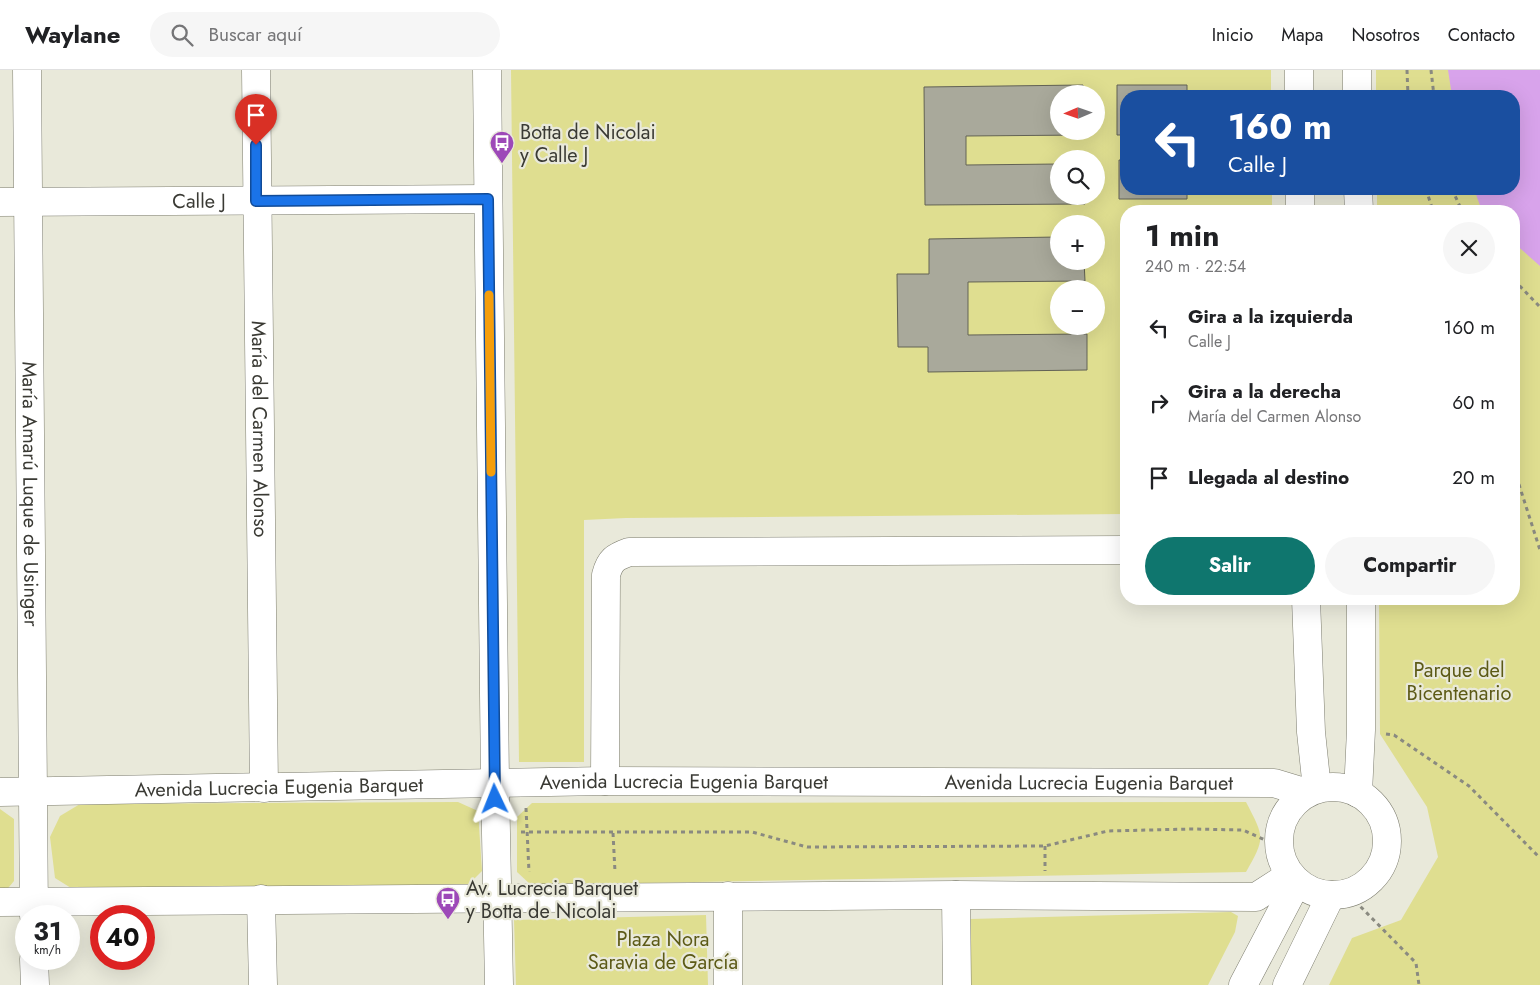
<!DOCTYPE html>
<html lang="es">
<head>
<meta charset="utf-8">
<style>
	body { margin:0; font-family:Jost,sans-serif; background:#f6f6f6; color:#202124; height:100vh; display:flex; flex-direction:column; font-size:19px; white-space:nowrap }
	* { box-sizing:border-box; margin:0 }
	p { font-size:16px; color:#757577 }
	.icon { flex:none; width:28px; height:28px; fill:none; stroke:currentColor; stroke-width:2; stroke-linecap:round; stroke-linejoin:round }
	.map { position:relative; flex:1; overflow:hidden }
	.sheet { position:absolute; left:1120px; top:135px; width:400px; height:400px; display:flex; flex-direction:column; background:#fff; border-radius:20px; box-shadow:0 5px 20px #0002 }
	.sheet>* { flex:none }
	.banner { position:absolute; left:1120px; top:20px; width:400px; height:105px; border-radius:20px; box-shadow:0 5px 20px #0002; background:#1a4fa0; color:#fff; overflow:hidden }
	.needle { width:32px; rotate:268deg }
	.controls { position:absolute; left:1050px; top:15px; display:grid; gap:10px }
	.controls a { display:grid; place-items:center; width:55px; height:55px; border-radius:50%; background:#fff; box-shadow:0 5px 20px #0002; font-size:25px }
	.speed { position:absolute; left:15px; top:835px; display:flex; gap:10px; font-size:25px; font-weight:700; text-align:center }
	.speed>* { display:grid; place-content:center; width:65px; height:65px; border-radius:50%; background:#fff; box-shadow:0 5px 20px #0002; line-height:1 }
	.speed small { font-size:12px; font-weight:400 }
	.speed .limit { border:8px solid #d22; background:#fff; color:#111 }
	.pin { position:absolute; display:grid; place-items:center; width:42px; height:42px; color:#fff; margin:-51px -21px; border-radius:50% 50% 50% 0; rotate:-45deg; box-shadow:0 0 5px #0007 }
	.pin .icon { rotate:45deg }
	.me { position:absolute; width:55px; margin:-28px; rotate:358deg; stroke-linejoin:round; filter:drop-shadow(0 0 4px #0008) }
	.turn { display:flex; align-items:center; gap:18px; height:105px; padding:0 25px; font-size:22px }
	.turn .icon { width:65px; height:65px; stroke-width:2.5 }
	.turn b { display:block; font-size:35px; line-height:42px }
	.round { display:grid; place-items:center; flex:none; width:52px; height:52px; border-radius:26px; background:#f6f6f6 }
	.headline { display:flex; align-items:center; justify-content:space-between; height:85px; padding:0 25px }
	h1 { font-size:30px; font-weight:700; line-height:38px }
	.action { display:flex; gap:10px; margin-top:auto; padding:10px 25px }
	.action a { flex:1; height:58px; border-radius:30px; background:#0f766e; color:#fff; font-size:20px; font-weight:700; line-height:58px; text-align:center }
	.action a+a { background:#f6f6f6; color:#202124 }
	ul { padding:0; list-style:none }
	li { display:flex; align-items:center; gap:15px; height:75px; padding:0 25px }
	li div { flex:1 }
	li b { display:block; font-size:19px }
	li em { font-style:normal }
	header { display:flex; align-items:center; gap:30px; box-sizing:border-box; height:70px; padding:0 25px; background:#fff; border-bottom:1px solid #e0e0e0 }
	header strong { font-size:24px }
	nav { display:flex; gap:28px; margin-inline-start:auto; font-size:18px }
	.search { width:350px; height:45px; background:#f6f6f6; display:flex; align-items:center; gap:12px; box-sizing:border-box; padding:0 18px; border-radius:28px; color:#757577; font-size:19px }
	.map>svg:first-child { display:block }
	.green { fill:#dfde90; fill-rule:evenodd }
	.water { fill:#d8a3eb }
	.building { fill:#a9a99b; stroke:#626255 }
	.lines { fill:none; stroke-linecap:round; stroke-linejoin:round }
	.minor-casing { stroke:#7d7d6f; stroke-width:29 }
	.path { stroke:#8a8a80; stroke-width:3; stroke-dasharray:4 4; stroke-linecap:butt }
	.minor { stroke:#fff; stroke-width:28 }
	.route-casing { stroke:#114b97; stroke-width:12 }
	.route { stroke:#1a73e8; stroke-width:9 }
	.slow { stroke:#f59e0b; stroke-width:9 }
	.labels { text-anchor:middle; stroke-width:4.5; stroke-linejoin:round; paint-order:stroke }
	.poi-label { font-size:20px; fill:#3a3a34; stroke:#e9e9da; text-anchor:start }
	.street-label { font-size:20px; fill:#3a3a34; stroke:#e9e9da }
	.park-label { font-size:20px; fill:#5c5a16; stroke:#e9e9da }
</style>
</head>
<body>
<header>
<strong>Waylane</strong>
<div class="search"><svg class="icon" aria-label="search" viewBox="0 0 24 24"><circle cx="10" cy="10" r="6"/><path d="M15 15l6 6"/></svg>Buscar aquí</div>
<nav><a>Inicio</a><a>Mapa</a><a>Nosotros</a><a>Contacto</a></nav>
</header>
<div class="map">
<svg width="1540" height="915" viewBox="0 0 1540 915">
	<rect width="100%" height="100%" fill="#e9e9da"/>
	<!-- green -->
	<path class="green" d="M511,0H1271V26H1126V119H1272V141H1126V444L626,448L584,450V692H519ZM1059,24H1096V61H1059ZM1059,89H1096V126H1059ZM1059,154H1096V191H1059ZM1059,219H1096V256H1059Z
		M1376,0H1540V915H1329L1352,868L1401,850L1438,787L1427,737L1380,664L1379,529H1514V141H1377V119H1514V26H1376Z
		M458,732L478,741L482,801L464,819L79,823L55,808L50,767L60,746L80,734Z
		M1246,732C1264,767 1266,767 1246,802L531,815L517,802V747L532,733Z
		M0,739L14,749V811L4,823H0Z
		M1231,842L1238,846L1235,862L1208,915H970V849Z
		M706,845L708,915H516L514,850Z"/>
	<!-- water -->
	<path class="water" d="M1448,0H1540V196L1514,173V141H1482L1474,119H1514V26H1452Z"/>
	<!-- building -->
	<path class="building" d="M1083,15V24H1059V61H1084V65L966,66V95L1059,94V126H1085V134L925,135L924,17Z
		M1117,15H1187V26H1126V65H1117Z
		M1119,90H1126V119H1187V129H1119Z
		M1059,167V191H1084L1085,211L968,212V265L1087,264V300L928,302V277H898L897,204H929V169Z
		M1121,167H1126V207H1122Z
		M1126,260V304H1122L1121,261Z"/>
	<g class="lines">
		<defs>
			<g id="minor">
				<path id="s1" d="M27,0L34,846"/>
				<path id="s2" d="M256,0L264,718"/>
				<path d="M487,0L495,713L499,915"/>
				<path d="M1299,0V26"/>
				<path d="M1357,0V26"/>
				<path d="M1300,119V141"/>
				<path d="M1358,119L1359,141"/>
				<path id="s3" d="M0,132L488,129"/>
				<path d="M1306,529L1311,662L1317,719"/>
				<path d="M605,711L606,505C610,490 615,487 629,482L1126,480"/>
				<circle cx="1333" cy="771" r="54"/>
				<path id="s4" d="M0,722L605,711L1274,713L1307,723"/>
				<path d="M1358,723L1361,660V529"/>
				<path d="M956,825L957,915"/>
				<path d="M728,826V915"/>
				<path d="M261,829L263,915"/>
				<path d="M0,832L956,825L1256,827L1290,805"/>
				<path d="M34,889L35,915"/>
				<path d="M1243,915L1297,812"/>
				<path d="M1287,915L1331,825"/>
			</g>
		</defs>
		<!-- minor casing -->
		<use href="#minor" class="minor-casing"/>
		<!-- path -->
		<path class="path" d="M1407,0L1408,26
			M1431,0L1434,26
			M1426,119L1433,141
			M1452,119L1462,141
			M1514,210L1540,237
			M1514,399L1540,480
			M1386,664L1394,665L1469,716L1540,788
			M526,738L529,802
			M521,762H752L807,777L1045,776L1108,761L1191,759L1243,760L1265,770
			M613,763L615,802
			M1045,776V801
			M1355,831L1416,893L1419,915"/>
		<!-- minor -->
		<use href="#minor" class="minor"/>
	</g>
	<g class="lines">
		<defs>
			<path id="route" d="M256,75V131L488,129L495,729"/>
		</defs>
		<!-- route casing -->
		<use href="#route" class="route-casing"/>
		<!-- route -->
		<use href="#route" class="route"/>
		<!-- slow -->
		<path class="slow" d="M489,225L491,402"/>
	</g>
	<!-- icons -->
	<defs>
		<symbol id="bus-pin" viewBox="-11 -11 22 30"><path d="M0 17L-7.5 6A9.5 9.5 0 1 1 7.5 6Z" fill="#9d49b8" stroke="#e9e9da"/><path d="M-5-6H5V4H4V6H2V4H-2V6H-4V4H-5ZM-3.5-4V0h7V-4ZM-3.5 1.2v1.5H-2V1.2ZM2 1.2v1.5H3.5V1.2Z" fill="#fff"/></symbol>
	</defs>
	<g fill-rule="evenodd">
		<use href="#bus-pin" x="488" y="59" width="28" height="38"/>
		<use href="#bus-pin" x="434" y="815" width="28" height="38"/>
	</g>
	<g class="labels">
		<!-- poi labels -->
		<g class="poi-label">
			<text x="520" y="69">Botta de Nicolai<tspan x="520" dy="23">y Calle J</tspan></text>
			<text x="466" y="825">Av. Lucrecia Barquet<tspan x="466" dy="23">y Botta de Nicolai</tspan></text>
		</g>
		<!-- street labels -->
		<g class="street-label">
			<text dy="7" stroke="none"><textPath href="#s3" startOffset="199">Calle J</textPath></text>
			<text dy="7" stroke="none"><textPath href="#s2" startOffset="359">María del Carmen Alonso</textPath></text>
			<text dy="7" stroke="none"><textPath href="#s1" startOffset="424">María Amarú Luque de Usinger</textPath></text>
			<text dy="7" stroke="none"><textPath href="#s4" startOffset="684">Avenida Lucrecia Eugenia Barquet</textPath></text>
			<text dy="7" stroke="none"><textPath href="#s4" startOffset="1089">Avenida Lucrecia Eugenia Barquet</textPath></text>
			<text dy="7" stroke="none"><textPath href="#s4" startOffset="279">Avenida Lucrecia Eugenia Barquet</textPath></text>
		</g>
		<!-- park labels -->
		<g class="park-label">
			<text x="1459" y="607">Parque del<tspan x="1459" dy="23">Bicentenario</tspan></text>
			<text x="663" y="876">Plaza Nora<tspan x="663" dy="23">Saravia de García</tspan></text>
		</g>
	</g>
</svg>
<div class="controls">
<a><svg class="needle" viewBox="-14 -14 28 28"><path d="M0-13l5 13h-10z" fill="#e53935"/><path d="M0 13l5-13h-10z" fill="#757577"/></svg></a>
<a><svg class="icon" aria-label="search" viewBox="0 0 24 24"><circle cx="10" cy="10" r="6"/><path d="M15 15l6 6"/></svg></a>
<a>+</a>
<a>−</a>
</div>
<div class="speed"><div>31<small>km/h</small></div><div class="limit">40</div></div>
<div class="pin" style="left:256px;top:75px;background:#d93025"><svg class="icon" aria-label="arrive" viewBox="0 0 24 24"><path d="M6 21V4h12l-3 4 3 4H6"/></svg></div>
<svg class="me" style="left:495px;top:729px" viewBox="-20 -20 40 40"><path d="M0-17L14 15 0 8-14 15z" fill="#1a73e8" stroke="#fff" stroke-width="4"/></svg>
<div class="banner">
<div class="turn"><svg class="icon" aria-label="left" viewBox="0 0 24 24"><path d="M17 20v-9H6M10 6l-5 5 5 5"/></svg><div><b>160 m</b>Calle J</div></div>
</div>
<section class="sheet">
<div class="headline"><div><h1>1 min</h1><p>240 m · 22:54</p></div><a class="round"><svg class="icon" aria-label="close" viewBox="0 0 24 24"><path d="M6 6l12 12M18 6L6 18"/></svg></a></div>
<ul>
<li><svg class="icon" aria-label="left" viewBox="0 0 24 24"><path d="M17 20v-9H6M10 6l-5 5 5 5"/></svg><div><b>Gira a la izquierda</b><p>Calle J</p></div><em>160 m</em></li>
<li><svg class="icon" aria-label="right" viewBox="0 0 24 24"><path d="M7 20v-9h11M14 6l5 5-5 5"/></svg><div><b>Gira a la derecha</b><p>María del Carmen Alonso</p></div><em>60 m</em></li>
<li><svg class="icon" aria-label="arrive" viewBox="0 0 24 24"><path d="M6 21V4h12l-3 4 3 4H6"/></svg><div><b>Llegada al destino</b></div><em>20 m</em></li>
</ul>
<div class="action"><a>Salir</a><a>Compartir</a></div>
</section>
</div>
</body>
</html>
